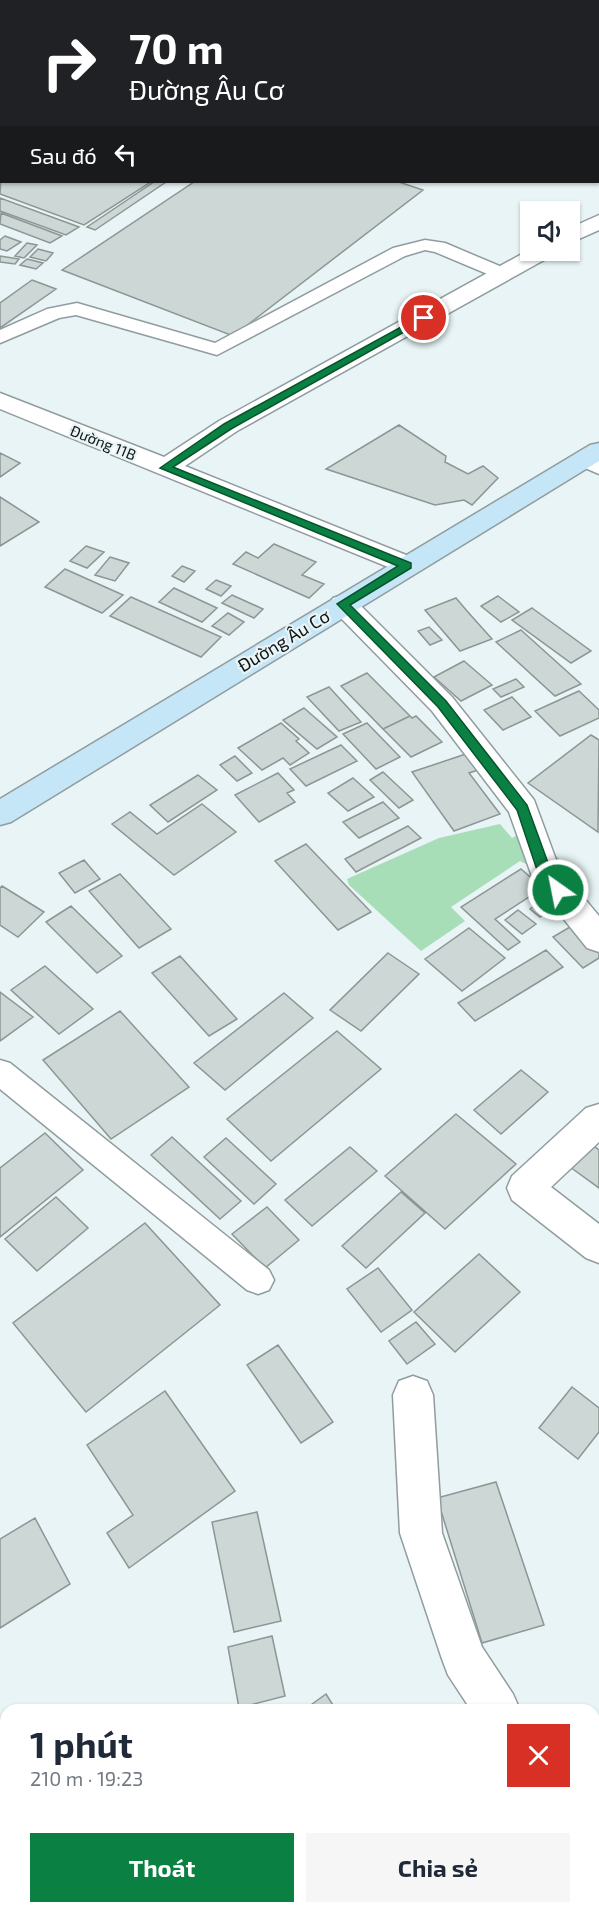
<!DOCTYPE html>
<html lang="vi">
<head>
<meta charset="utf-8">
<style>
	body { margin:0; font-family:"Exo 2",sans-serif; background:#f6f6f7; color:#1f2937; height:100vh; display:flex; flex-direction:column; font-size:22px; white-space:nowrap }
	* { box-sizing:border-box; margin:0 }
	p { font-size:20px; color:#747a83 }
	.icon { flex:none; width:33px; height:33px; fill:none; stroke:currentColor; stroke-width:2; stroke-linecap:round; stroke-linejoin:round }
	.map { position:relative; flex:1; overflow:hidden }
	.drawer { position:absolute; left:0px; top:1704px; width:600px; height:210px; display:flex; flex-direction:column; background:#fff; border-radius:18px 18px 0 0; box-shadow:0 2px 4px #0004 }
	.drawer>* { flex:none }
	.top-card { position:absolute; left:0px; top:0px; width:600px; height:183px; box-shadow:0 2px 4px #0004; background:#202124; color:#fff; overflow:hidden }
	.controls { position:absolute; left:520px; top:201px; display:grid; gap:12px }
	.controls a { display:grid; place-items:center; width:60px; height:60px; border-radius:0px; background:#fff; box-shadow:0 2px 4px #0004; font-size:30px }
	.pin { position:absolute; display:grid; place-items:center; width:51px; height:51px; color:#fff; margin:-26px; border:3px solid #fff; border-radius:50%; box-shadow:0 2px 6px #0007 }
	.me { position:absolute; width:66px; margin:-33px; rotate:327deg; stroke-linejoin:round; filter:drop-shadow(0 0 4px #0008) }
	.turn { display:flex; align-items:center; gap:21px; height:126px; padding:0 30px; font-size:27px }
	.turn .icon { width:78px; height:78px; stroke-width:2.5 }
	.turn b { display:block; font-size:42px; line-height:51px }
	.then { display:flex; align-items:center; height:57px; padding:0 30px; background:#0003; gap:12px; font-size:22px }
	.round { display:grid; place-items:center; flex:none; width:63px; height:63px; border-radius:0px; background:#f6f6f7 }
	.headline { display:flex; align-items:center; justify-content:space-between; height:102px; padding:0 30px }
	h1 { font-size:36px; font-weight:700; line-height:45px }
	.action { display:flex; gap:12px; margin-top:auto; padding:12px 30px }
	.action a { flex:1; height:69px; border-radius:0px; background:#0b8043; color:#fff; font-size:24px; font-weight:700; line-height:69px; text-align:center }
	.action a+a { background:#f6f6f7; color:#1f2937 }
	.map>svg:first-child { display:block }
	.green { fill:#a7ddb7 }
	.building { fill:#cdd8d6; stroke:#8c9694; stroke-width:1.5 }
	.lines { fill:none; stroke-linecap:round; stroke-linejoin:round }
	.lane-casing { stroke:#919c9e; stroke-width:3 }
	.street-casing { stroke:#919c9e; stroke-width:3 }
	.secondary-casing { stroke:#919c9e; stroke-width:3 }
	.lane { fill:#fff; fill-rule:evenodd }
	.street { fill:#fff; fill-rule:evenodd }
	.secondary { fill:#c5e6f6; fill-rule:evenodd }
	.route { fill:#0b8043; stroke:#07532c; stroke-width:1.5 }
	.labels { text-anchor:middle; stroke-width:4.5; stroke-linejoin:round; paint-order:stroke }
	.far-street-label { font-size:15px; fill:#101415; stroke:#e8f4f5 }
	.street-label { font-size:18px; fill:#101415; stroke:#e8f4f5 }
</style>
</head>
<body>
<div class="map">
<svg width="599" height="1914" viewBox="0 0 599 1914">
	<rect width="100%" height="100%" fill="#e8f4f5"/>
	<!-- green -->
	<path class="green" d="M500,824L512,838L525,830L564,863L551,877L520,861L451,907L465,921L421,951L349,885L347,879L439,838Z"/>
	<!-- building -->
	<path class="building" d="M2,166V182H151L84,225L0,194Z
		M154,182H166L95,230L87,227Z
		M194,182H399L423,190L233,336L62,270Z
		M0,198L79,227L66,235L0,211Z
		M1,213L62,236L50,243L0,224Z
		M5,236L21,242L7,251L0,249V240Z
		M27,243L37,245L24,258L15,256Z
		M38,249L53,253L46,261L30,257Z
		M0,257V256L19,259L15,264L0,262Z
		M27,259L43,263L36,269L20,265Z
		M32,280L56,289L0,328V303Z
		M399,425L446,456L445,462L468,474L483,466L498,478L472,505L464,500L435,505L326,469Z
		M0,453L20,463L0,477Z
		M0,497L39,522L0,546Z
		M274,544L316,562L302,575L324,584L309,598L233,564L246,552L258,558Z
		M86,546L104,552L87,568L70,561Z
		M110,557L129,563L115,581L95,575Z
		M182,566L195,571L184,582L172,576Z
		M65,569L123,595L102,613L45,587Z
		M216,580L231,586L221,596L206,589Z
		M174,588L217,608L202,622L159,602Z
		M232,595L263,609L254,618L222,603Z
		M498,596L519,612L501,622L481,606Z
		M131,597L221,637L201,657L110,616Z
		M456,598L467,611L492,639L460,651L425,610Z
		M532,608L591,651L571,663L512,620Z
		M228,613L244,622L229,635L212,626Z
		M429,627L442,640L430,645L418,631Z
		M521,630L581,684L555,696L496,642Z
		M464,661L492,685L461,701L434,677Z
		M367,673L410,716L383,729L341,686Z
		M516,679L524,687L501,697L493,689Z
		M329,687L361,722L339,731L307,697Z
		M579,691L599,710V718L560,736L535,711Z
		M512,697L531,717L503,730L484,710Z
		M304,708L337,737L317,749L283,720Z
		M410,716L412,718L416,716L442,742L411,757L383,729Z
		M281,723L299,739L296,741L309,753L290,765L283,758L262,770L238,748Z
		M367,723L400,757L376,769L343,734Z
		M591,735L599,740L598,832L528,783Z
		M341,745L357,761L306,786L290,769Z
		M466,754L478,770L469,773L500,814L454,831L412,772Z
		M235,756L252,773L237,781L220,765Z
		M383,772L413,800L399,808L370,780Z
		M278,773L294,790L287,793L295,802L259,822L235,795Z
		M198,775L217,790L168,822L150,805Z
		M353,778L374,797L348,811L328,793Z
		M383,802L399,818L359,838L343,822Z
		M202,804L236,832L174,875L112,824L130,812L157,834Z
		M408,826L421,838L356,872L345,859Z
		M306,844L371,912L338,930L275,861Z
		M84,860L100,879L75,893L59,873Z
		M521,869L543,888L495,919L520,942L508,950L461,907Z
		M120,874L171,929L139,948L89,891Z
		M2,886L44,912L18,937L0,925V888Z
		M549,895L559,903L540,917L530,909Z
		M71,906L122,956L97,973L46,922Z
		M518,910L536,924L522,934L505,920Z
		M575,924L599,949V958L583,968L553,937Z
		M469,928L505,958L462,991L425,959Z
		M546,950L563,967L475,1021L458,1003Z
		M388,953L419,974L361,1031L330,1010Z
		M180,956L237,1019L209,1036L152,973Z
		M45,966L93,1009L59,1034L11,990Z
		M0,992L33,1017L0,1041Z
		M284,993L313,1018L225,1090L194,1063Z
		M120,1011L189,1087L111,1139L43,1060Z
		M337,1031L381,1069L271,1161L227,1119Z
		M521,1070L548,1092L501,1134L474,1110Z
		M456,1114L516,1164L445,1229L385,1176Z
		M45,1133L83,1170L0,1237V1168Z
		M172,1137L241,1201L220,1219L151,1155Z
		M226,1138L276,1184L254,1204L204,1157Z
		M591,1144L599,1150V1188L570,1167Z
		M350,1147L377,1171L312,1226L285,1200Z
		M401,1192L425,1213L366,1268L342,1246Z
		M56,1197L88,1228L37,1271L5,1239Z
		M267,1207L299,1240L265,1268L232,1234Z
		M145,1223L220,1305L86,1412L13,1323Z
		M479,1254L520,1292L455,1352L414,1312Z
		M378,1268L412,1310L381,1332L347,1289Z
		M416,1322L435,1344L407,1364L389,1341Z
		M278,1345L333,1422L301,1443L247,1365Z
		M572,1387L599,1408V1432L578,1459L539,1428Z
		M165,1391L235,1491L129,1568L107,1533L133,1515L87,1445Z
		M496,1482L544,1625L482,1643L437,1498Z
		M257,1512L281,1621L234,1632L212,1522Z
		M35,1518L70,1584L0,1628V1539Z
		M272,1636L285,1696L239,1708L228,1647Z
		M326,1694L336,1710H304Z
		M192,1908H214L216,1914H181Z
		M238,1908H280L272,1914H241Z"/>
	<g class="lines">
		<defs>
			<path id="lane" d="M118,0H135L136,2H119Z
				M245,0H261L244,2Z
				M444,0H459L443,2Z
				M598,14H599V22H598Z
				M0,31H2V39H0Z
				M598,78H599V88H598Z
				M425,240L445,243L509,270L512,274L509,278H497L435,252L425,250L405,256L217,355L76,315L59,318L0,343V330L47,309L77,303L215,343L393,248Z
				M0,1060L10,1063L269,1270L274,1280L269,1290L258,1294L247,1290L0,1089Z"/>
			<path id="street" d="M599,215V230L570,243V228Z
				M531,249L555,250L553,255L237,431L185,466L416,559L420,565L416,571L407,574L398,571L0,409V393L164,457L219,421Z
				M585,452L599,456V474L576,464L573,459L576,454Z
				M343,595L353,598L452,697L534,800L559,868L599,916V952L587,948L534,882L509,812L432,711L333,610L329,604L333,598Z
				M599,1104V1142L551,1187L599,1224V1263L586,1258L512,1200L507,1188L512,1176L586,1108Z
				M413,1376L427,1381L433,1395L442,1533L482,1647L513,1694L520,1710H471L448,1675L442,1659L400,1533L393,1395L399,1381Z
				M594,1795L599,1798V1848L594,1845Z"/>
			<path id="secondary" d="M599,443V461L11,822L0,825V799L590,445Z"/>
		</defs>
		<!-- lane casing -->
		<use href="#lane" class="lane-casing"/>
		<!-- street casing -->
		<use href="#street" class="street-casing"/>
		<!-- secondary casing -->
		<use href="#secondary" class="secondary-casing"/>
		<!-- lane -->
		<use href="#lane" class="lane"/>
		<!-- street -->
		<use href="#street" class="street"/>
		<!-- secondary -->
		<use href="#secondary" class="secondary"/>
	</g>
	<!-- route -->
	<path class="route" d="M421,316L429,318L231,429L173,467L411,563V568L350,605L446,701L527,805L551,871L565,890L558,895L554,893L538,873L517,810L438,707L337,604L398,566L160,468L224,424Z"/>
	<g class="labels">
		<!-- far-street labels -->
		<g class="far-street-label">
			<text transform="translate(103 443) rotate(22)" y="5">Đường 11B</text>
		</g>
		<!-- street labels -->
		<g class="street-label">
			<text transform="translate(284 641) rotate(-31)" y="6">Đường Âu Cơ</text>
		</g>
	</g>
</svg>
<div class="controls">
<a><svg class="icon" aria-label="sound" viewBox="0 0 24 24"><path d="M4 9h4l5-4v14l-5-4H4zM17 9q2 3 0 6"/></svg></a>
</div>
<div class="pin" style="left:424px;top:318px;background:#d93025"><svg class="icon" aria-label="arrive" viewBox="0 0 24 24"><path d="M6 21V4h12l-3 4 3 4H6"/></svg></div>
<svg class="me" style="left:558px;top:890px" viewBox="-20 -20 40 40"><circle r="17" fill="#0b8043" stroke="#fff" stroke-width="3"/><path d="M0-11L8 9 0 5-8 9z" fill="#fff"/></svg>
<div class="top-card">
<div class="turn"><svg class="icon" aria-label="right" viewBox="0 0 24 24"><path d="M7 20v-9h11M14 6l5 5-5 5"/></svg><div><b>70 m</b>Đường Âu Cơ</div></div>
<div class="then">Sau đó<svg class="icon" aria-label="left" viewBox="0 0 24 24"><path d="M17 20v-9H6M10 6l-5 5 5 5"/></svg></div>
</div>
<section class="drawer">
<div class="headline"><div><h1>1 phút</h1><p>210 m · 19:23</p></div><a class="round" style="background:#d93025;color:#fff"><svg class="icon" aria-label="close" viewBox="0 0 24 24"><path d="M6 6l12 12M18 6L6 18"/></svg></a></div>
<div class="action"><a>Thoát</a><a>Chia sẻ</a></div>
</section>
</div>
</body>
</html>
